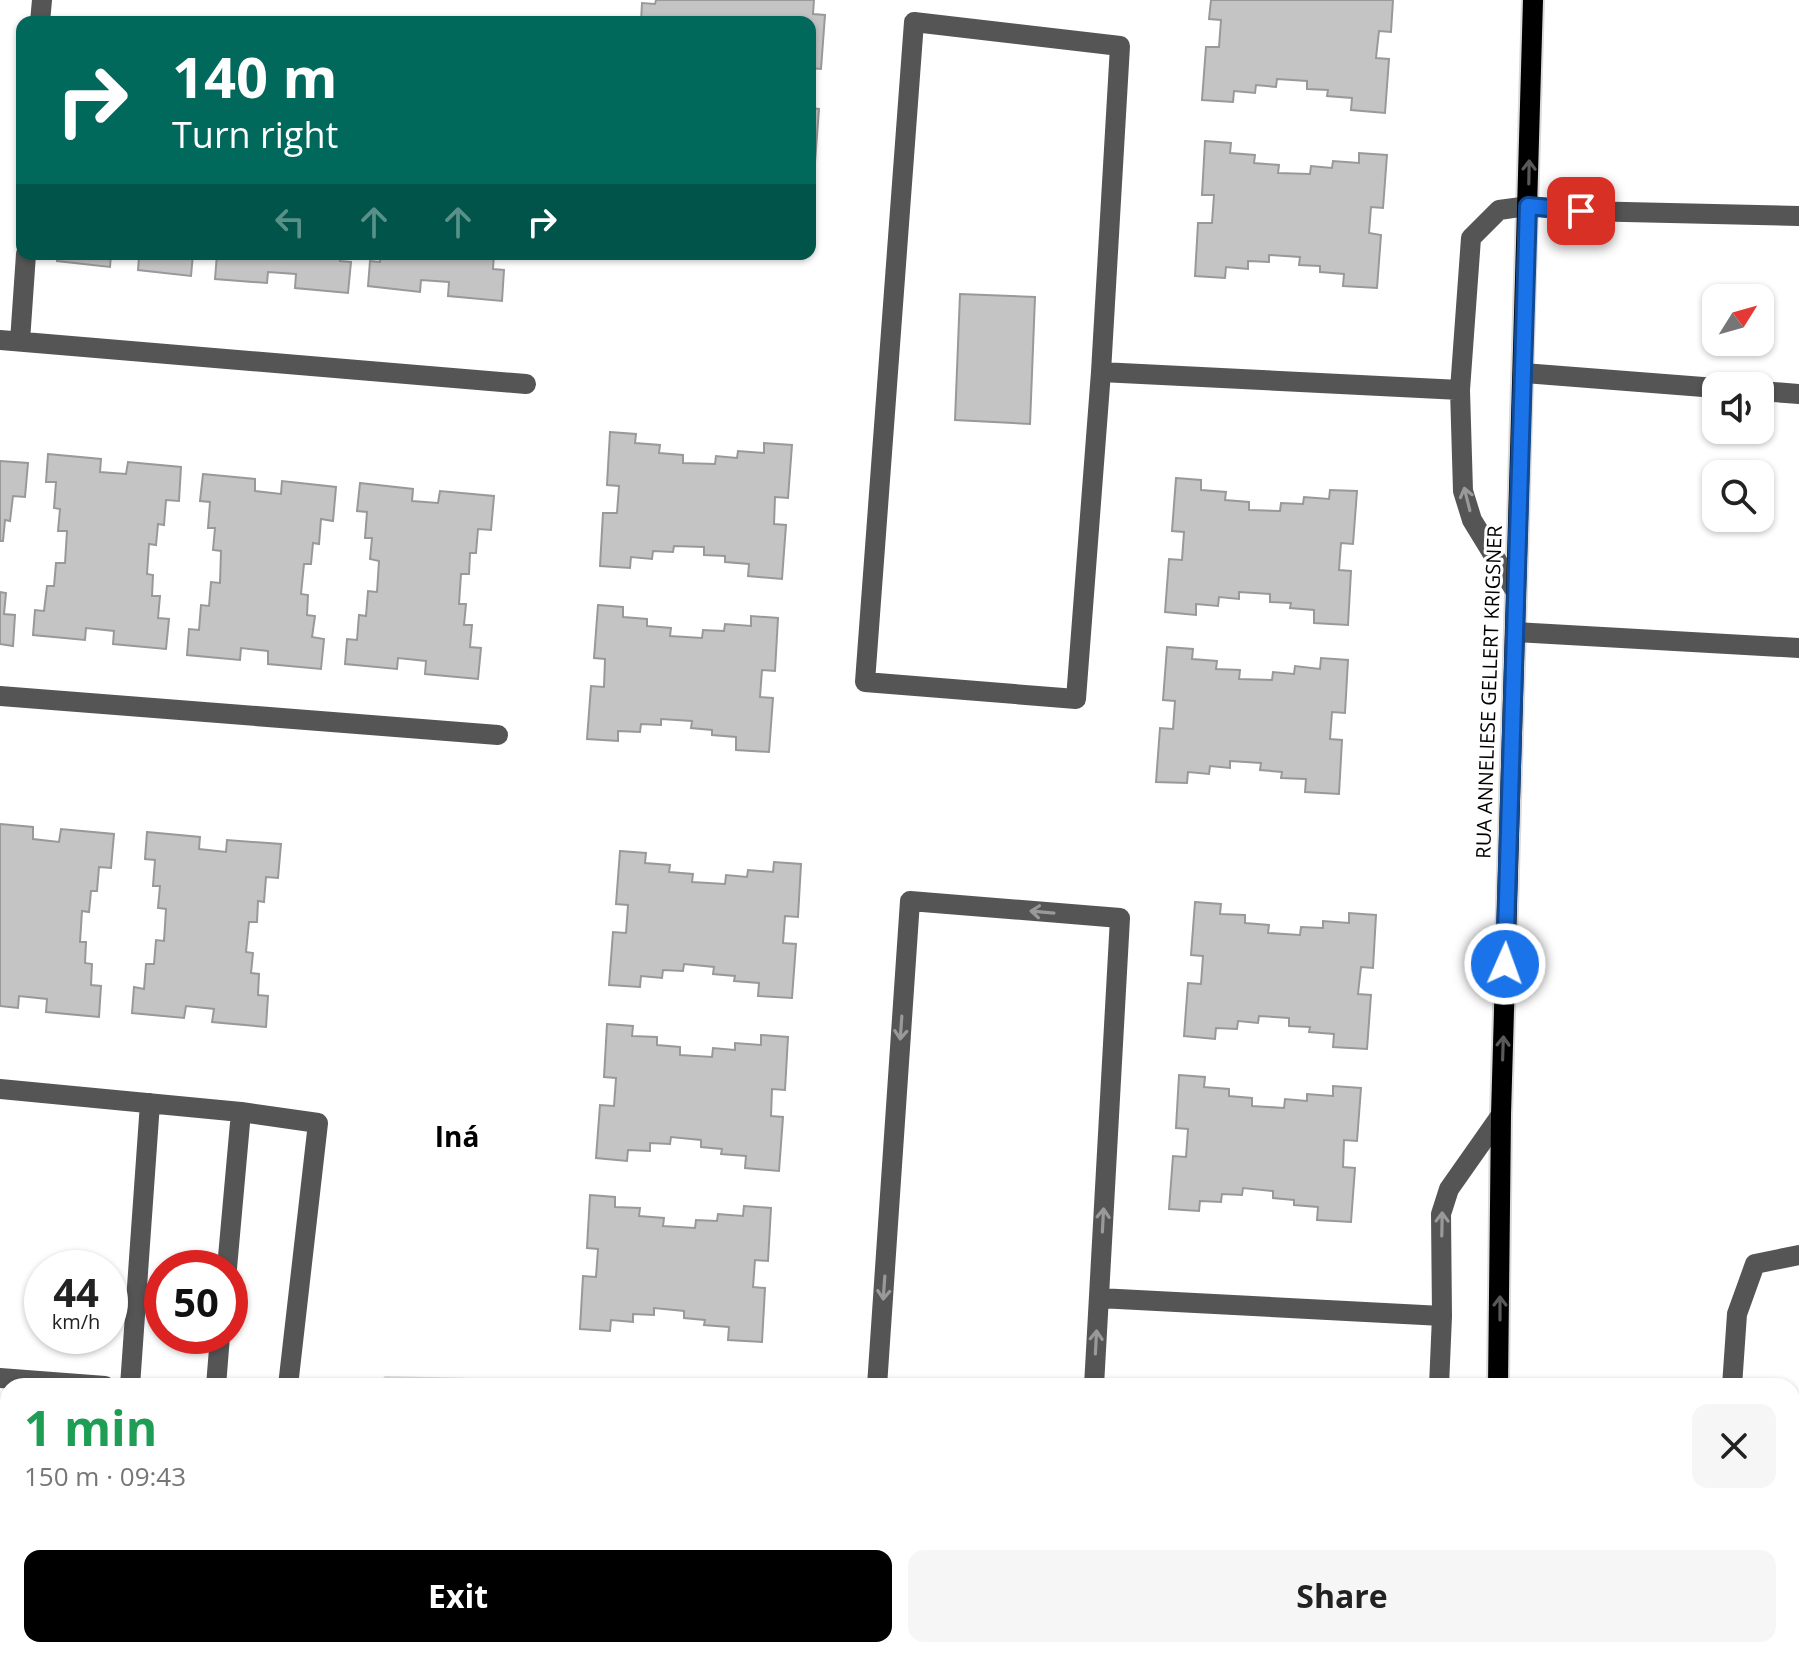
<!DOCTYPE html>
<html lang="en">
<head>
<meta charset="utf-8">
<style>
	body { margin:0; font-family:"Open Sans",sans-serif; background:#f6f6f6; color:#222; height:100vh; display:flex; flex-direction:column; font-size:30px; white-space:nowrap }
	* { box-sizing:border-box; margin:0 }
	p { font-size:26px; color:#767676 }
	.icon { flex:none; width:44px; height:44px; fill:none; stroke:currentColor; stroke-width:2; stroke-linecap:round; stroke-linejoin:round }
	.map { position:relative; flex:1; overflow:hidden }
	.details { position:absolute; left:0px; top:1378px; width:1800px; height:280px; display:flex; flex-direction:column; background:#fff; border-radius:24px 24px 0 0; box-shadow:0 2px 6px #0004 }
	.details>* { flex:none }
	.banner { position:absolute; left:16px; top:16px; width:800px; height:244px; border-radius:16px; box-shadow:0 2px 6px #0004; background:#00695c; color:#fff; overflow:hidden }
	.needle { width:52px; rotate:53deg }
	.tools { position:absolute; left:1702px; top:284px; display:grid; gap:16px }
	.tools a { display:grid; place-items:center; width:72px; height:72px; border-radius:16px; background:#fff; box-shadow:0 2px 6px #0004; font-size:40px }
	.speed { position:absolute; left:24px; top:1250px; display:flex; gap:16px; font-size:40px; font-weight:700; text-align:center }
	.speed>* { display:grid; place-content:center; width:104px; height:104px; border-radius:50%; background:#fff; box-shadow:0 2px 6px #0004; line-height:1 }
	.speed small { font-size:20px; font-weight:400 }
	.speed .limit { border:12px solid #d22; background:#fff; color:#111 }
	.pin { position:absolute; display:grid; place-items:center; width:68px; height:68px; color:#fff; margin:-34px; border-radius:16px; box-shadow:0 4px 12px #0006 }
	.me { position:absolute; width:88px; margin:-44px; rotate:2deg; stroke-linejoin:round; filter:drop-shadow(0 0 6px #0008) }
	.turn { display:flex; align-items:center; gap:28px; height:168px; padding:0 24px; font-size:36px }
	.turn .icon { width:104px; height:104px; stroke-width:2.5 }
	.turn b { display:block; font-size:56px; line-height:68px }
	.lanes { display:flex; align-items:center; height:76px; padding:0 24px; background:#0003; justify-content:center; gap:40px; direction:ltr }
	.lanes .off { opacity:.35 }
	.round { display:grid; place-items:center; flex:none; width:84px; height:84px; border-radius:16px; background:#f6f6f6 }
	.headline { display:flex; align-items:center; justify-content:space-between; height:136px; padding:0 24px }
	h1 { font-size:48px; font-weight:700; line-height:60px; color:#1e9e55 }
	.button { display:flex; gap:16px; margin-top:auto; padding:16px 24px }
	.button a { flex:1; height:92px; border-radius:16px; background:#000; color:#fff; font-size:32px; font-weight:700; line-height:92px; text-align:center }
	.button a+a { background:#f6f6f6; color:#222 }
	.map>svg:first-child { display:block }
	.green { fill:#dcdcdc }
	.building { fill:#c4c4c4; stroke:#999; stroke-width:2 }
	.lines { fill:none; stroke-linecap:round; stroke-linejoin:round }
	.major-casing { stroke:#dbdbdb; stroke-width:24 }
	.minor { stroke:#555; stroke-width:20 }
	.major { stroke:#000; stroke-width:20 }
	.oneway { stroke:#595959 }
	.oneway2 { stroke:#999 }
	.route-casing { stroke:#114b97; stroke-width:20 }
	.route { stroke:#1a73e8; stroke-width:14 }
	.labels { text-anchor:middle; stroke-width:6; stroke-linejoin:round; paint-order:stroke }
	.street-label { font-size:20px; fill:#000; stroke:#fff }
	.district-label { font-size:28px; font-weight:bold; fill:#000; stroke:#fff }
</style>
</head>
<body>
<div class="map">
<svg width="1799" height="1658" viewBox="0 0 1799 1658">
	<rect width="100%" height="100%" fill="#fff"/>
	<!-- green -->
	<path class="green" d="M385,1376L474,1378L561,1386H375Z
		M267,1650H604V1658H267Z"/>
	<!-- building -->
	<path class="building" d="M656,0H814L813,14L825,15L821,69L810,68V22H641L642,3L655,4Z
		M1211,0H1393L1391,32L1379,31L1376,58L1389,59L1385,113L1351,110L1352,98L1327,96L1328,90L1307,89V81L1277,79L1276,87L1256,85L1255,93L1234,91L1233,102L1202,100L1206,47H1219L1221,20L1209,19Z
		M810,108L819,109L815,162L810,161Z
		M1205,141L1231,143L1230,153L1255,155L1254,163L1279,165L1278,173L1310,174L1311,166L1332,168L1333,161L1359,163V153L1387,155L1383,208L1371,207L1369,233L1381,235L1377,288L1343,286L1344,274L1320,272V266L1299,265L1300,257L1269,255V262L1248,261V269L1226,267L1225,278L1195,276L1198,223H1212L1214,195H1202Z
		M58,254H193L191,276L138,270L139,257L111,255L110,267L57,261Z
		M217,254H341L340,261L351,262L348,293L295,288L296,274L268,272L267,283L215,279Z
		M380,254H494L493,269L504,270L502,301L448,296L449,282L421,280L420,292L368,286L370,261L380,262Z
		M960,294L1035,297L1030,424L955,420Z
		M610,432L636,434L635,443L660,445L659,453L683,455V463L715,464L716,456L737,458L738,451L764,453V443L792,445L788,498L775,497L774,524L786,525L782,579L748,576L749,564L725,562V556L704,555V547L674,546L673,552L653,551L652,559L631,557L630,568L600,566L603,513H617L619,486L607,485Z
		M48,454L101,459L100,472L126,474L128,462L181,467L179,501L166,500L164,525L158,524L156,545L149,544L147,574L153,575L152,596H160L158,618L169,619L166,649L113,644L114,631L86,628L85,640L33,635L35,610L44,611L47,586H54L56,563H65L67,531H58L60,509L54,508L56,482H46Z
		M0,461L28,463L25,497L13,496L10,521L5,520L3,541H0Z
		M203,474L255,479V491L281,494L282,481L336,487L333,521L321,519L319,544L313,543L311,564H304L301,594L308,595L307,615L315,616L312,637L324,639L321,669L268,664V651L241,648L240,660L187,655L189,629L199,630L201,605L209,606L211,582L220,583L221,551L213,550L215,528H208L210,502L200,501Z
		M1176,478L1201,480V490L1226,492L1225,500L1249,502V510L1280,511L1281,503L1303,504L1304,497L1329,499L1330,490L1357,491L1353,544L1341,543L1339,570L1351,571L1348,625L1314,623V610L1290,608L1291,603L1270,602V594L1239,592V599L1219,597L1218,606L1196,604V615L1165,612L1169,559L1182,560L1184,532L1172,531Z
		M360,483L413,489L412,501L438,503L440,491L494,496L491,530L478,529L476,553H470L469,574H461L459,604H466L464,625H472L470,647L481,648L478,679L425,674L426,661L398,658L397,669L345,664L347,639L357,640L359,615L366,616L368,591L377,592L379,561L370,559L372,538H365L367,512L357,511Z
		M0,592L6,593L4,614L15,615L13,646L0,644Z
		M598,605L623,607V617L647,619V626L671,628L670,636L702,638L703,630L724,631L725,624L751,626V616L778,618L775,671L762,670L760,697L773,698L769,752L736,750V737L712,735V730L691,728L692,721L661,719V725L641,724L640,732L618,731V741L587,739L591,686L604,687L605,659L594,658Z
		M1167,647L1193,649L1192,659L1217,661L1216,669L1240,670L1239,679L1272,680L1273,672L1294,674L1295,666L1320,669L1321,658L1348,660L1345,713L1332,712L1330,739L1342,740L1339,794L1305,792L1306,779L1281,778L1282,772L1260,770L1261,763L1230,761V768L1210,766L1209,774L1188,772L1187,783L1156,782L1160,728L1173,729L1175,701L1163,700Z
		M0,824L33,827V839L59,842L61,829L114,834L111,868L99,867L97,891H91L89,912L82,911L80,942H86L85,963L92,964L91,985L101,986L99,1017L46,1012L47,999L19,996L18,1008L0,1006Z
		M147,832L200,837L199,849L226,852L227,840L281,844L278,878L266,877L264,902L258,901L257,922H249L246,952L253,953L251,973L259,974L258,995L268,996L266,1027L212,1022L214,1009L186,1006L184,1018L132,1013L134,987L144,989L146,964H154L156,940L164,941L166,909L158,908L160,886H153L155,860L145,859Z
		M620,851L646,853L645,863L670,865L669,872L693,874L692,882L725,884L726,875L747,877L748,870L773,872L774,862L801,864L798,917L785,916L783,943L796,944L792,998L758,996L759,983L734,981L735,976L713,974L714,967L684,964L683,971L663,970L662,978L641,976L640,987L609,985L613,932L626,933L628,905L616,904Z
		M1195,902L1221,904L1220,914L1245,915V923L1269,925L1268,933L1300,935L1301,927L1323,928V921L1349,923V913L1376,915L1373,968L1361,967L1358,994L1371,995L1367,1049L1333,1047L1334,1034L1309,1032L1310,1027L1289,1026V1018L1259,1016L1258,1023L1238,1021L1237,1029L1216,1028L1215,1039L1184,1036L1188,983L1201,984L1203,956L1191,955Z
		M607,1024L633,1026L632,1036L657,1037V1045L680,1047V1055L712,1057L713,1048L735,1050V1043L761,1045V1035L788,1037L785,1090L772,1089L771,1116L783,1117L779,1171L745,1168L746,1156L721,1154L722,1149L701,1147V1140L671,1137L670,1144L650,1143V1151L628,1150L627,1161L596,1158L600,1105L614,1106L616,1078L604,1077Z
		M1179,1075L1205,1077L1204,1087L1229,1089V1096L1252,1098V1106L1284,1108L1285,1099L1307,1101V1094L1333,1096V1086L1361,1088L1357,1141L1344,1140L1343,1167L1355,1168L1351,1222L1317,1220L1318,1207L1294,1205V1200L1273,1198V1191L1243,1188L1242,1195L1222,1194L1221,1202L1200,1201L1199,1211L1169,1209L1173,1156L1186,1157L1188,1129L1176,1128Z
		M590,1195L615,1197V1207L640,1208L639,1216L664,1218L663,1226L695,1228L696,1220L717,1221L718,1214L743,1216L744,1206L771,1208L768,1261L755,1260L753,1287L765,1288L762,1342L728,1340L729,1327L704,1325L705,1320L684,1318V1311L654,1308V1315L633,1314V1322L611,1320L610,1331L580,1329L583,1276L596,1277L598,1249L587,1248Z
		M0,1492L8,1493V1650H51V1658H0Z
		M81,1650H206L205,1653L216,1654V1658H81Z
		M1148,1650H1306L1305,1658H1148Z"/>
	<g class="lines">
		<defs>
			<path id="major" d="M1498,1386L1501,1115L1533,0
				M1485,1658V1650"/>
		</defs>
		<!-- major casing -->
		<use href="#major" class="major-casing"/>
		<!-- minor -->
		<path class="minor" d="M40,22L42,0
			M914,22L1120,46L1101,372L1076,699L865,682Z
			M0,340L526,384
			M20,341L26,254
			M1101,372L1460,390
			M1523,373L1716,388
			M1760,391L1799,394
			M1516,592L1472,520L1463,491L1460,390L1471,238L1499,210L1528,206L1581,211L1799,216
			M1515,632L1799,648
			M0,696L498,735
			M0,1089L241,1112L318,1123L288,1386
			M227,1268L241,1112
			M1099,1298L1442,1316
			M0,1378L105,1386
			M130,1386L150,1103
			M216,1386L220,1336
			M877,1386L910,901L1120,918L1094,1386
			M1439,1386L1442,1316L1441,1214L1449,1189L1501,1115
			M1732,1386L1737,1314L1755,1264L1799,1255
			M1714,1658L1715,1650"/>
		<!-- major -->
		<use href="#major" class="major"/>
	</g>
	<!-- one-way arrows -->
	<defs><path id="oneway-shaft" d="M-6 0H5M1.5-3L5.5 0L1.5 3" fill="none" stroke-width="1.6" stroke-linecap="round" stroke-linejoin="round" transform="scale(2)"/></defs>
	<g class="oneway">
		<use href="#oneway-shaft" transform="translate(1529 172) rotate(-89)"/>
		<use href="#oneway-shaft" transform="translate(1503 1048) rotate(-88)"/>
		<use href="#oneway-shaft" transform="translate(1500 1308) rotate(-90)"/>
	</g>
	<g class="oneway2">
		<use href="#oneway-shaft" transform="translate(1467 499) rotate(-104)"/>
		<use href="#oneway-shaft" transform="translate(1042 912) rotate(-175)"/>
		<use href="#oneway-shaft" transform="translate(901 1028) rotate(94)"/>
		<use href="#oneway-shaft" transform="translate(1103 1220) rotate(-87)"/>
		<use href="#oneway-shaft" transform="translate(1442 1224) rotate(-89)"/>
		<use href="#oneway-shaft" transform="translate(884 1288) rotate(94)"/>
		<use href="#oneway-shaft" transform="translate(1096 1342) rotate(-87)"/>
	</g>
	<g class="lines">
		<defs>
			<path id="route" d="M1505,964L1528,206L1581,211"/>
		</defs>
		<!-- route casing -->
		<use href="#route" class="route-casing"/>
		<!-- route -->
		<use href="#route" class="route"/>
	</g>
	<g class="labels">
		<!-- street labels -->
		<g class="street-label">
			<text transform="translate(1489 692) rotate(-88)" y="7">RUA ANNELIESE GELLERT KRIGSNER</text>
		</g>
		<!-- district labels -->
		<g class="district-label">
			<text x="457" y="1147">Iná</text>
		</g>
	</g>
</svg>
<div class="tools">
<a><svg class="needle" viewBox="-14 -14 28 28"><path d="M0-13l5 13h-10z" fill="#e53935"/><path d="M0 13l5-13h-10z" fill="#767676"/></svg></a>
<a><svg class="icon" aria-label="sound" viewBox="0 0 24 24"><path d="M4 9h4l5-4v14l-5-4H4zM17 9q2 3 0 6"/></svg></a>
<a><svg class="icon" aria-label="search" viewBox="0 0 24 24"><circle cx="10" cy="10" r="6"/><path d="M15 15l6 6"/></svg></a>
</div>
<div class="speed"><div>44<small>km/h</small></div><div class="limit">50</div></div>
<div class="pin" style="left:1581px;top:211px;background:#d93025"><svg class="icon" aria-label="arrive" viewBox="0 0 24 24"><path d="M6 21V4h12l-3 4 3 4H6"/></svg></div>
<svg class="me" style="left:1505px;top:964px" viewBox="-20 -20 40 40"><circle r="17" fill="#1a73e8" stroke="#fff" stroke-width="3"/><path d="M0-11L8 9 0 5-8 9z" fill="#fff"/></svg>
<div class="banner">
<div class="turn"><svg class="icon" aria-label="right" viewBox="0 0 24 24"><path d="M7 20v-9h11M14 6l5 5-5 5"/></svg><div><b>140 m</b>Turn right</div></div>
<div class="lanes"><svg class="icon off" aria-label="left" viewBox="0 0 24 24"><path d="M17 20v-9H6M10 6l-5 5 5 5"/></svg><svg class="icon off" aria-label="ahead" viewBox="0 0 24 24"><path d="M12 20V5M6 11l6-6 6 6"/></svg><svg class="icon off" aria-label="ahead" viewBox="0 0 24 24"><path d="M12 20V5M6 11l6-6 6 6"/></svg><svg class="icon" aria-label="right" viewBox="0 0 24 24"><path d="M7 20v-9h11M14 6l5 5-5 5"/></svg></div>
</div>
<section class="details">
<div class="headline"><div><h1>1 min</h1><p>150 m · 09:43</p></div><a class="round"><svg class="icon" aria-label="close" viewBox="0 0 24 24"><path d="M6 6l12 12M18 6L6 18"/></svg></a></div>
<div class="button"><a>Exit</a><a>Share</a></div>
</section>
</div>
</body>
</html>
